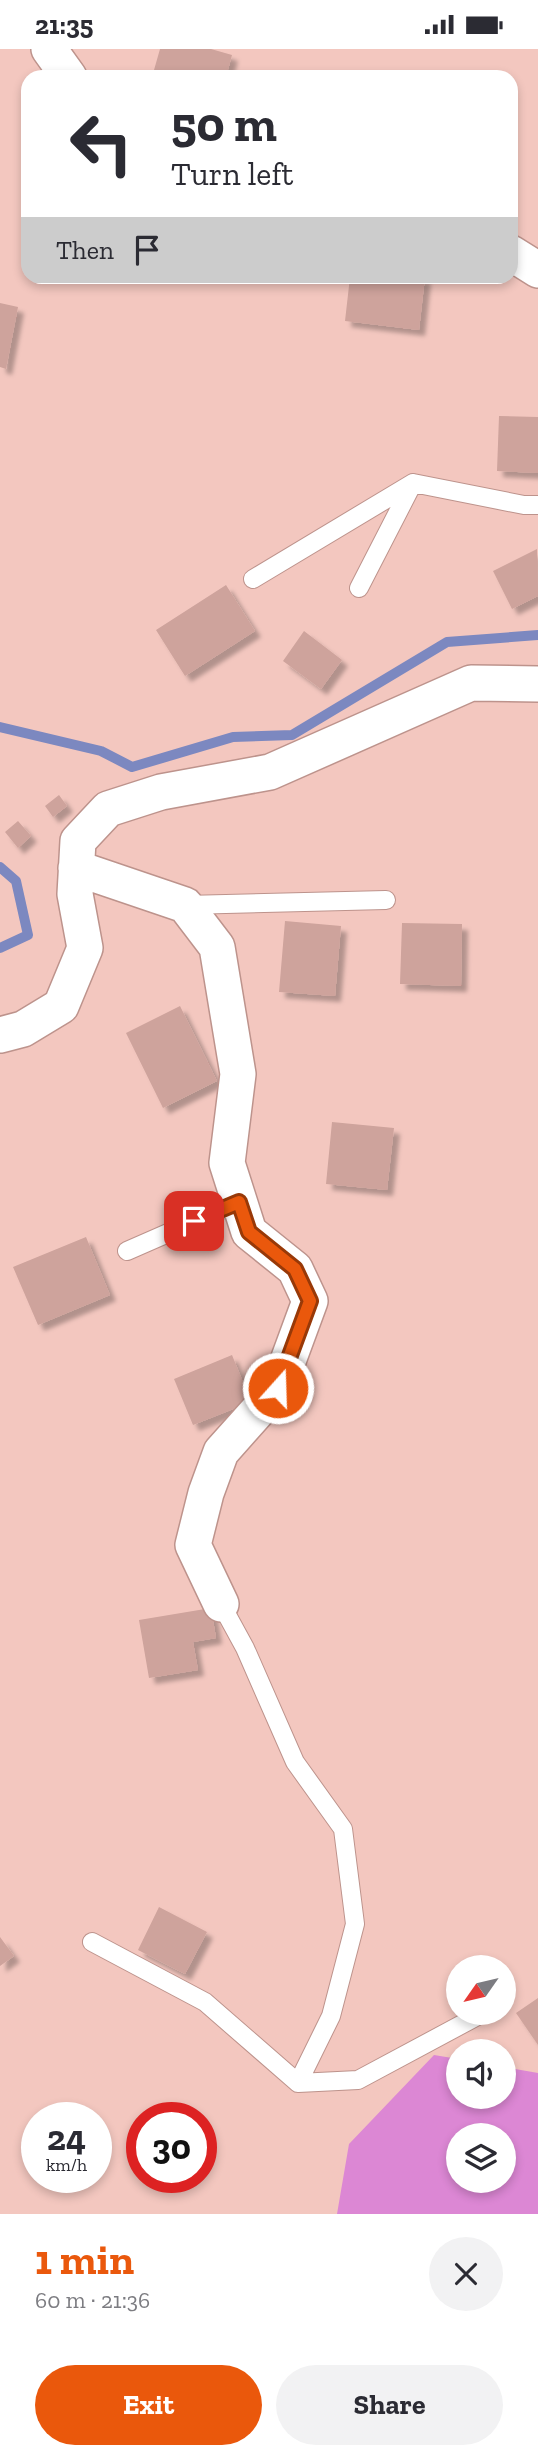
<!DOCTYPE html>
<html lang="en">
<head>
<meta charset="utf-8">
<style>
	body { margin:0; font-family:"Zilla Slab",serif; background:#f2f2f3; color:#2b2b33; height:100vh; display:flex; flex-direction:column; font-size:26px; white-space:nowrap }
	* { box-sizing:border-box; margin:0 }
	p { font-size:23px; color:#7c7c81 }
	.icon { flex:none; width:38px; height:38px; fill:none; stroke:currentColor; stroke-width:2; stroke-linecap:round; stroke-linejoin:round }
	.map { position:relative; height:2165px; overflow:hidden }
	.drawer { display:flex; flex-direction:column; background:#fff; flex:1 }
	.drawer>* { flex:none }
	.hud { position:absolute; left:21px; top:21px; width:497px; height:214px; border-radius:21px; box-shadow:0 4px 10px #0003; background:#fff; color:#2b2b33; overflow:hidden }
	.needle { width:46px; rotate:236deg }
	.buttons { position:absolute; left:446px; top:1906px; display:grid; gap:14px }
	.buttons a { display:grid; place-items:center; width:70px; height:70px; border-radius:50%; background:#fff; box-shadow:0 4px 10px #0003; font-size:35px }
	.speed { position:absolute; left:21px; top:2053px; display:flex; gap:14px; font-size:35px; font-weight:700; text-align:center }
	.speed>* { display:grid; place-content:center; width:91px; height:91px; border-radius:50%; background:#fff; box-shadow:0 4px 10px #0003; line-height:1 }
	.speed small { font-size:18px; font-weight:400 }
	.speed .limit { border:10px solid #d22; background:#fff; color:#111 }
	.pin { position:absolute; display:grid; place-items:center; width:60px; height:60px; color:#fff; margin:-30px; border-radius:14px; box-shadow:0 4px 10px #0006 }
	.me { position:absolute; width:77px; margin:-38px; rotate:20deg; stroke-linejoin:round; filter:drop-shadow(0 0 5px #0008) }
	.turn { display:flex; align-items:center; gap:24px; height:147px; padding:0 35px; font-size:32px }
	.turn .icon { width:91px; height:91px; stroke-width:2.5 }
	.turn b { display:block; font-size:49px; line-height:60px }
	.then { display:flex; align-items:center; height:66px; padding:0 35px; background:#0003; gap:14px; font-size:26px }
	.round { display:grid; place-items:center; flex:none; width:74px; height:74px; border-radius:37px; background:#f2f2f3 }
	.overview { display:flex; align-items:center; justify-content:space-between; height:119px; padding:0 35px }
	h1 { font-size:42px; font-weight:800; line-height:52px; color:#ea580c }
	.primary-button { display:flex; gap:14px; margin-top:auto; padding:14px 35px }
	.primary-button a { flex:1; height:80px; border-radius:42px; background:#ea580c; color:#fff; font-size:28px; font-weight:800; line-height:80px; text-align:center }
	.primary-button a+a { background:#f2f2f3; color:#2b2b33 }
	.status { display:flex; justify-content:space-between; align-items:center; height:49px; padding:0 35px; background:#fff; direction:ltr }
	.status svg { height:19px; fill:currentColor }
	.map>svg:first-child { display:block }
	.green { fill:#dc87d4; fill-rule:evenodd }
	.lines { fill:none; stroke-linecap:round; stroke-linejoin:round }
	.stream { stroke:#7c88c0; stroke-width:10 }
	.building { fill:#cea39c; filter:url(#shadow) }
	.service-casing { stroke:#bd938c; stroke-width:20 }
	.minor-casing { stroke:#bd938c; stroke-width:38 }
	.service { stroke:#fff; stroke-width:18 }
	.minor { stroke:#fff; stroke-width:35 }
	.route-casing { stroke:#983908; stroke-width:18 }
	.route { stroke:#ea580c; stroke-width:12 }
</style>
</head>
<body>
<div class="status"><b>21:35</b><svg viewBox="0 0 49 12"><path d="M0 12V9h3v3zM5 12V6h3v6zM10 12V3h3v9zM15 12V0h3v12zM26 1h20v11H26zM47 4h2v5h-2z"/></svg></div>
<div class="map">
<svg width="538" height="2165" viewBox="0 0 538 2165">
	<defs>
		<filter id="shadow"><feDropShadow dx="6" dy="6" stdDeviation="2" flood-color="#0004"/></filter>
	</defs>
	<rect width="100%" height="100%" fill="#f3c7bf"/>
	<!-- green -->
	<path class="green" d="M434,2006L458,2010V2048H504V2018L538,2024V2165H337L349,2095ZM458,2086H504V2132H458Z"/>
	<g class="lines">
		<!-- stream -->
		<path class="stream" d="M0,678L101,702L132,718L233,688L292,686L447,593L538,586
			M0,818L16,832L28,886L0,899"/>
	</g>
	<!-- building -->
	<path class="building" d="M160,0H211L232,6L226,28H152Z
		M350,228H425L419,281L345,272Z
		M0,254L18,258L6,320L0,318Z
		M499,367L538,368V424L497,422Z
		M537,500L538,547L512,560L493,522Z
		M226,536L255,582L185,627L156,581Z
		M304,582L342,611L321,640L283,612Z
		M59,746L67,757L53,768L45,757Z
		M18,772L31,787L18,799L5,783Z
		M285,872L341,877L335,947L279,943Z
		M402,874L462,875L461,937L400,935Z
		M180,957L217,1032L163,1059L126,984Z
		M332,1073L394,1079L387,1141L326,1135Z
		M86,1188L110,1246L38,1276L13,1218Z
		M232,1306L251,1353L193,1376L174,1330Z
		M211,1559L216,1589L193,1593L198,1621L149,1629L139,1571Z
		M159,1858L207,1883L185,1925L138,1901Z
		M0,1888L14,1907L0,1917Z
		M538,1949V1996L516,1964Z"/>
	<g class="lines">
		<defs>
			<path id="service" d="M253,530L413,434L524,456H538
				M359,539L413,434
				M185,856L386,851
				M127,1202L239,1153
				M92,1893L205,1953L298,2034L331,1967L355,1875L343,1780L295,1713L245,1599L221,1555
				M298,2034L358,2031L483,1964"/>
			<path id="minor" d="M49,0L69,28
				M511,204L538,221
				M76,819L185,856L217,898L238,1025L227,1114L249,1183L295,1220L310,1252L278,1339L221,1403L206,1444L193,1496L221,1555
				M0,986L23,980L61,957L85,899L75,845L78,792L108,760L161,743L270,723L471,634L538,635"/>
		</defs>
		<!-- service casing -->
		<use href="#service" class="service-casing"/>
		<!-- minor casing -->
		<use href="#minor" class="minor-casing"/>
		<!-- service -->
		<use href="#service" class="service"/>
		<!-- minor -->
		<use href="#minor" class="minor"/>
	</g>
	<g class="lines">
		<defs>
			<path id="route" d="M194,1172L239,1153L249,1183L295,1220L310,1252L278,1339"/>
		</defs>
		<!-- route casing -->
		<use href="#route" class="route-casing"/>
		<!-- route -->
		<use href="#route" class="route"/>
	</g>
</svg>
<div class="buttons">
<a><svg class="needle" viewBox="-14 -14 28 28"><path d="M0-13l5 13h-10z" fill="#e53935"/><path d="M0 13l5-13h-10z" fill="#7c7c81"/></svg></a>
<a><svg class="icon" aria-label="sound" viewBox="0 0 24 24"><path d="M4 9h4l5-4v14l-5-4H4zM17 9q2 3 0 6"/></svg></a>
<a><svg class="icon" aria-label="layers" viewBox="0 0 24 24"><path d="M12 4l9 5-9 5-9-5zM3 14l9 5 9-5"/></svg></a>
</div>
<div class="speed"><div>24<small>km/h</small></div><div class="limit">30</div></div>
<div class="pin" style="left:194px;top:1172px;background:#d93025"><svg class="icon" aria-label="arrive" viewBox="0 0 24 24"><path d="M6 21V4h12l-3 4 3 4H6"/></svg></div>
<svg class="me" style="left:278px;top:1339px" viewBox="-20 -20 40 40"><circle r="17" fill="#ea580c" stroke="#fff" stroke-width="3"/><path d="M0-11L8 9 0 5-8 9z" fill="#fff"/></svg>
<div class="hud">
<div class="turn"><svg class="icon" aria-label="left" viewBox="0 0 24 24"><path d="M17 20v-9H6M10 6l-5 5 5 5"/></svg><div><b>50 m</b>Turn left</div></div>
<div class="then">Then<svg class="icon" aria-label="arrive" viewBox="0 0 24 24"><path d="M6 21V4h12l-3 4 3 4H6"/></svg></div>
</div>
</div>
<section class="drawer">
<div class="overview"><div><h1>1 min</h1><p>60 m · 21:36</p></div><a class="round"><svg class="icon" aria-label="close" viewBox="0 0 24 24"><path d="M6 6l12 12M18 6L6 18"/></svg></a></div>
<div class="primary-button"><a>Exit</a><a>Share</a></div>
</section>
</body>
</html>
